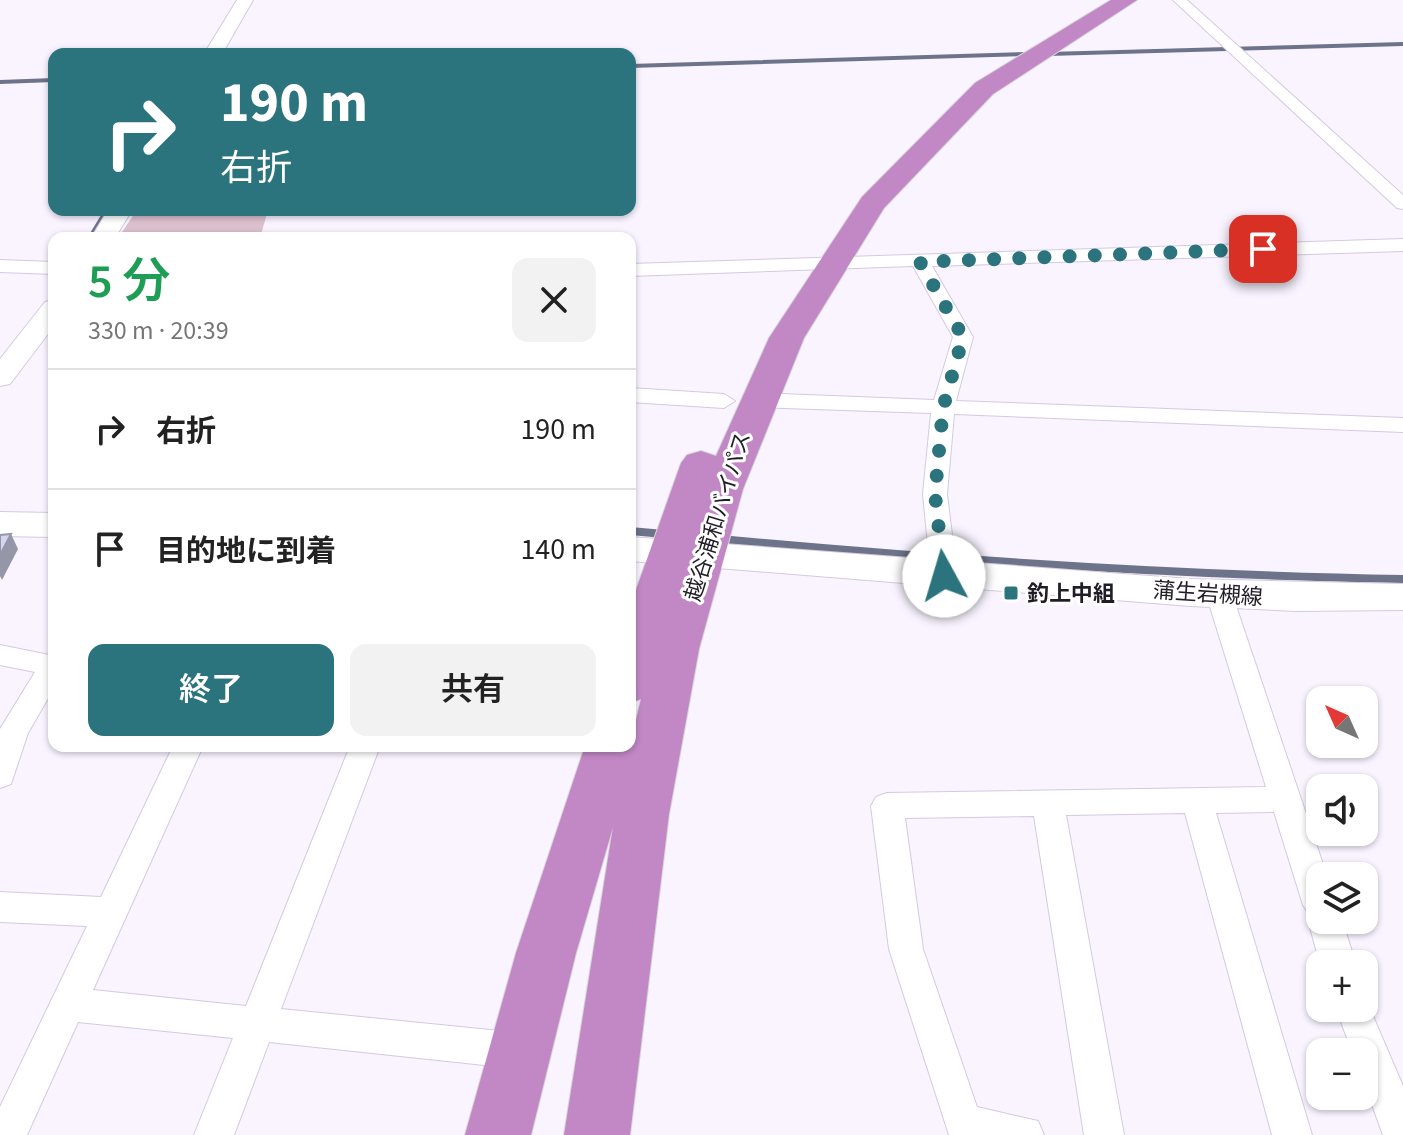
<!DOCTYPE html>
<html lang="ja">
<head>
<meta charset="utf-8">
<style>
	body { margin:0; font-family:"Source Sans 3","Noto Sans JP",sans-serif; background:#f2f2f2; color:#222; height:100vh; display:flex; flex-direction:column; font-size:30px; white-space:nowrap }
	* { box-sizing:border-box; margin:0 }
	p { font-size:26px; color:#767676 }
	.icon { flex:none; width:44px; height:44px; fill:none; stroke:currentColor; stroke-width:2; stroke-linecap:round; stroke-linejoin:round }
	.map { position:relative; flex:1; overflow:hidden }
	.details { position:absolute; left:48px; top:232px; width:588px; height:520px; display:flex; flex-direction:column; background:#fff; border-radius:16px; box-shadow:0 2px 6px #0004 }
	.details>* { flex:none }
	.banner { position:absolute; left:48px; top:48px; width:588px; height:168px; border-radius:16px; box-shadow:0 2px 6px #0004; background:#2b737d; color:#fff; overflow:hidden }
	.needle { width:52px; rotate:315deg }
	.controls { position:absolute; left:1306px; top:686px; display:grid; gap:16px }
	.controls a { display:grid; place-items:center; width:72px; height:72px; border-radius:16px; background:#fff; box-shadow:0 2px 6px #0004; font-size:40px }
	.pin { position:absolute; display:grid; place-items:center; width:68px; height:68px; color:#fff; margin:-34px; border-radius:16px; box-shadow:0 4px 12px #0006 }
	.me { position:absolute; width:88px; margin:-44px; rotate:354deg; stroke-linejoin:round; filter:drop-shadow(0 0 6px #0008) }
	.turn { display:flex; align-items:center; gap:28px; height:168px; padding:0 40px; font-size:36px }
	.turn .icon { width:104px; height:104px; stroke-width:2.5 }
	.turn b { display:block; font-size:56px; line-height:68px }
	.round { display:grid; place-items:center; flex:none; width:84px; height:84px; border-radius:16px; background:#f2f2f2 }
	.head { display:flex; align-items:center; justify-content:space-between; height:136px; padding:0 40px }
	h1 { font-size:48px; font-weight:600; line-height:60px; color:#1e9e55 }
	.primary-button { display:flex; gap:16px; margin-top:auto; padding:16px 40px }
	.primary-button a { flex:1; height:92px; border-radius:16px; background:#2b737d; color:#fff; font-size:32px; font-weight:600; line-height:92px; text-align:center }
	.primary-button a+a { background:#f2f2f2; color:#222 }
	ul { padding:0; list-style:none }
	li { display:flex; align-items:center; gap:24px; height:120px; padding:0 40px; border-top:2px solid #e0e0e0 }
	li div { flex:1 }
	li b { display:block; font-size:30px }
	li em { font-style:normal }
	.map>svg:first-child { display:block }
	.green { fill:#dcc0cf }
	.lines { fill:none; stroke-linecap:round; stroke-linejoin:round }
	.stream-far2 { stroke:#6d748a; stroke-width:4 }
	.stream-far1 { stroke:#6d748a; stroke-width:5 }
	.stream { stroke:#6d748a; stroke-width:8 }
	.minor-casing { stroke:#d4c9e3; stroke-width:2 }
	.tertiary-casing { stroke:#d4c9e3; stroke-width:2 }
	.secondary-casing { stroke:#d4c9e3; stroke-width:2 }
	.trunk-casing { stroke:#d7d6d8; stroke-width:2 }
	.minor { fill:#fff; fill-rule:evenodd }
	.tertiary { fill:#fff; fill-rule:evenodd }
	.secondary { fill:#fff; fill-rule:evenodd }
	.trunk { fill:#c288c6; fill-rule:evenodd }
	.shaded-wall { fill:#9696a9 }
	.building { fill:#d6d6f2; stroke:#9696a9; stroke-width:2 }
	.route { stroke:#2b737d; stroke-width:14; stroke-dasharray:0 25.2 }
	.poi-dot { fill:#2b737d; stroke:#fff; stroke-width:3 }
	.labels { text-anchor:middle; stroke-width:6; stroke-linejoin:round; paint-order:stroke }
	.street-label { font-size:22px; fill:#211d27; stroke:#fff }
	.poi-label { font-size:22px; font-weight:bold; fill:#211d27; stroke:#fff; text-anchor:start }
</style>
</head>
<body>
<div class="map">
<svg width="1403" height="1135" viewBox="0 0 1403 1135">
	<rect width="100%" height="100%" fill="#f9f4ff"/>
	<!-- green -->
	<path class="green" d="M137,210H268L260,238H118Z"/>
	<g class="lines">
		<!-- stream-far2 -->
		<path class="stream-far2" d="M1048,54L1403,44
			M630,66L1028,54
			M0,82L54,80"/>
		<!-- stream-far1 -->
		<path class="stream-far1" d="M90,238L107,210"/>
		<!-- stream -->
		<path class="stream" d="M630,531L664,534
			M720,539C948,560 1174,575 1403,579"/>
		<defs>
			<path id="minor" d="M1173,0H1187L1403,195V209L1397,208Z
				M1403,239V251L932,266L973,337L956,401L1403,418V432L954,414L947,494L957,576L953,582H935L931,576L923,494L931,413L757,407L746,400L757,393L934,400L953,337L913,266L630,276V264Z
				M0,260L54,262V274L0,272Z
				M630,388L724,394L735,401L724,408L630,402Z
				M1219,585L1228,588L1232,594L1327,876H1320V920H1342L1356,964H1320L1308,920L1310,916L1303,905L1274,812L1216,813L1312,1135H1272L1185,813L1066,815L1124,1135H1084L1034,816L905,818L923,949L977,1107L1038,1121L1044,1135H949L889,949L871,806L876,797L887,793L1266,787L1206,594L1210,588Z
				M0,645L54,656V688L28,733L11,784L0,788V729L35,672L0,665Z
				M173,746H203L93,990L246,1006L350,746H380L281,1009L521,1033L534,1039L540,1051L534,1063L521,1069L269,1042L234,1135H194L233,1038L78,1022L27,1135H0V1107L87,926L0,922V892L101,897Z
				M1364,995L1403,1086V1135H1383L1364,1083V1052H1352L1336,1008H1364Z"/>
			<path id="tertiary" d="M237,0H253L222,54H204Z
				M108,210H132L115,238H91Z
				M54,300V326L10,384L0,386V359L45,302Z"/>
			<path id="secondary" d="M0,512L54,513V537L0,536Z
				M630,537L1190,579L1403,584V610L1296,611L1190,606L630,561Z"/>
			<path id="trunk" d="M1111,0H1137L993,94L884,208L804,338L743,489L699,649L669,814L630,1135H564L613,827L576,953L531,1135H465L516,953L585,746H630L641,699L630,703V607L681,463L687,455L701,451L716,456L769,338L862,197L975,83Z"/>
		</defs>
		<!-- minor casing -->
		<use href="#minor" class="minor-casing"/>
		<!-- tertiary casing -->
		<use href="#tertiary" class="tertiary-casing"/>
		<!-- secondary casing -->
		<use href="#secondary" class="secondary-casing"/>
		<!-- trunk casing -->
		<use href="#trunk" class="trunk-casing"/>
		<!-- minor -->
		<use href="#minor" class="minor"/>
		<!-- tertiary -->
		<use href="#tertiary" class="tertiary"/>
		<!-- secondary -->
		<use href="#secondary" class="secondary"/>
		<!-- trunk -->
		<use href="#trunk" class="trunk"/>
	</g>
	<!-- shaded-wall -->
	<path class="shaded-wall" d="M11,534L18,549L2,580L0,576V555Z"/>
	<!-- building -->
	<path class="building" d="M11,534L0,555V535Z"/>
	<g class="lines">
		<!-- route -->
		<path class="route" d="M944,576L935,494L943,408L963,337L920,262L1263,249"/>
	</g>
	<!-- markers -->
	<rect class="poi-dot" x="1003" y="585" width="16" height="16" rx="4"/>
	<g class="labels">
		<!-- street labels -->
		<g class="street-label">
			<text transform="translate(717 516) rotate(-73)" y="8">越谷浦和バイパス</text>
			<text transform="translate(1208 593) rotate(4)" y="8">蒲生岩槻線</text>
		</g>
		<!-- poi labels -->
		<g class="poi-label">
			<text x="1027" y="601">釣上中組</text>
		</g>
	</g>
</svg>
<div class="controls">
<a><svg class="needle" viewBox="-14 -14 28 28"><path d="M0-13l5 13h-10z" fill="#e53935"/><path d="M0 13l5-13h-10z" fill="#767676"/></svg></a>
<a><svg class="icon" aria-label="sound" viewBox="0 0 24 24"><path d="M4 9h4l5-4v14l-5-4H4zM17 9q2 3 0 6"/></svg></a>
<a><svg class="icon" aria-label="layers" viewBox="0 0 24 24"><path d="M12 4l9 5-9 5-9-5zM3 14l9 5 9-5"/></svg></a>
<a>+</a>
<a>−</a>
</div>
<div class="pin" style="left:1263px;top:249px;background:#d93025"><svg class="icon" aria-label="arrive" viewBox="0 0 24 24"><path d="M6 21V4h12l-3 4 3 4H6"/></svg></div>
<svg class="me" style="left:944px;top:576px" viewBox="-20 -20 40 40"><circle r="19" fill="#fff"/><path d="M0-13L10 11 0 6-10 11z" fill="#2b737d"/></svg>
<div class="banner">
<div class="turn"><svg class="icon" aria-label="right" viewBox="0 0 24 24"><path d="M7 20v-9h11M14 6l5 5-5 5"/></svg><div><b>190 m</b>右折</div></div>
</div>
<section class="details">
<div class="head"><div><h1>5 分</h1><p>330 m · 20:39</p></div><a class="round"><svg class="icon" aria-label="close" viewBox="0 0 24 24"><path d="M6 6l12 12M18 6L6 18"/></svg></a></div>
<ul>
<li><svg class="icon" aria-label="right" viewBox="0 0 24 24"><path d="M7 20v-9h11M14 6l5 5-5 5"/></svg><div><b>右折</b></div><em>190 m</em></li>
<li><svg class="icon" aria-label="arrive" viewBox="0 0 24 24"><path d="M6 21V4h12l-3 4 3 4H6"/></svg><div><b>目的地に到着</b></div><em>140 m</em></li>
</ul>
<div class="primary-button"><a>終了</a><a>共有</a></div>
</section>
</div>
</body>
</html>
